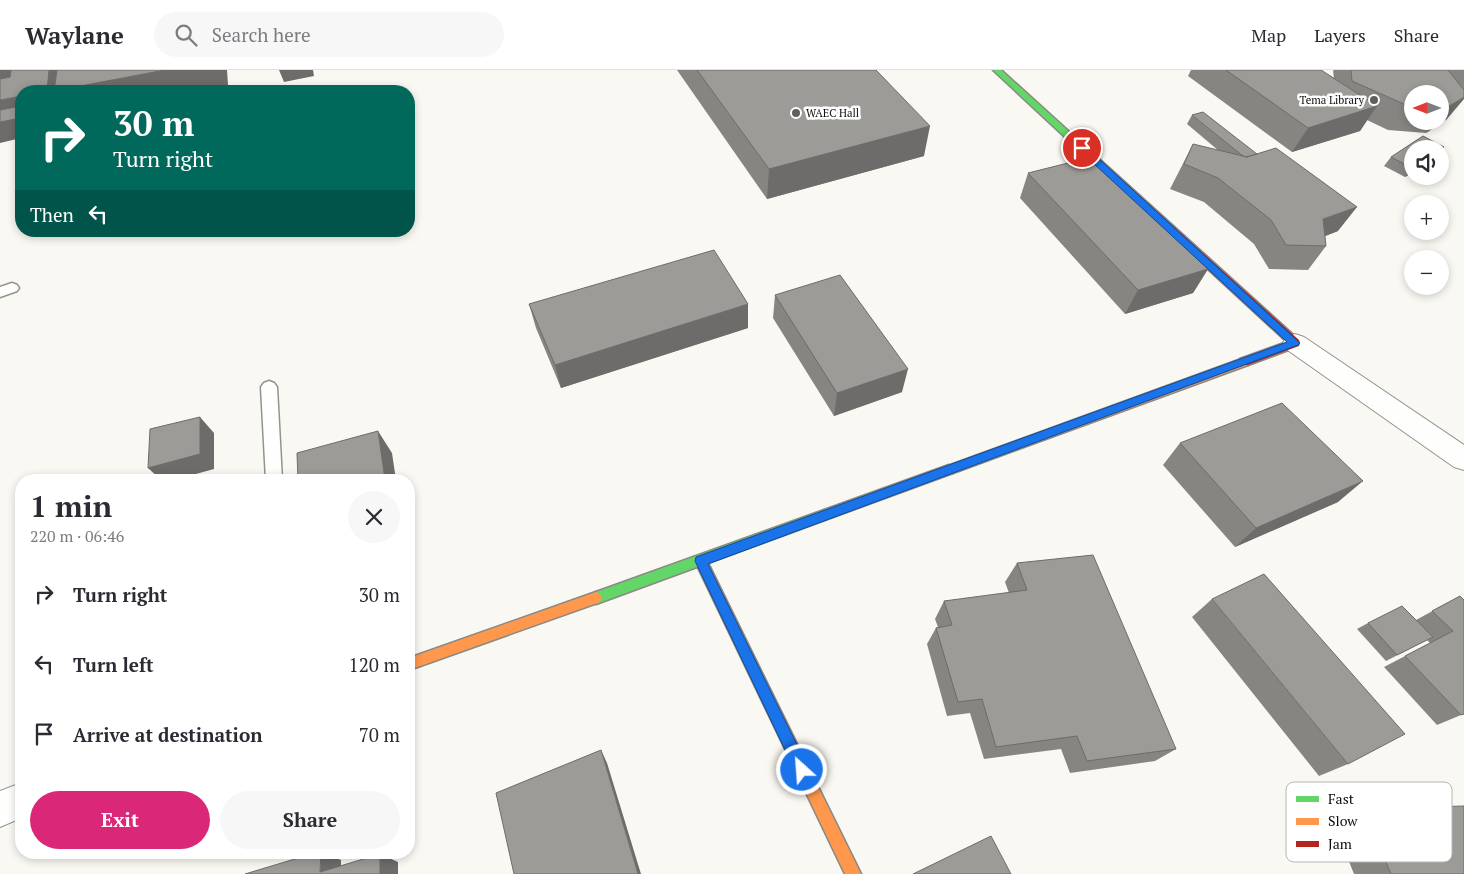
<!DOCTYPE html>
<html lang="en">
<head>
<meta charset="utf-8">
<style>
	body { margin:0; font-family:"PT Serif",serif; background:#f7f7f7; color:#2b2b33; height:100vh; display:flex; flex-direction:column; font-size:19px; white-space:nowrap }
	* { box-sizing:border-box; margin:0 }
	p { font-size:16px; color:#7c7c81 }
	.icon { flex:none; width:28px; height:28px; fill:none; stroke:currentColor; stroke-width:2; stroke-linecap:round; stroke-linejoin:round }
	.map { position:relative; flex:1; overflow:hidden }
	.side { position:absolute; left:15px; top:404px; width:400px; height:385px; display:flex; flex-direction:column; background:#fff; border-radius:20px; box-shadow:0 2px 8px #0003 }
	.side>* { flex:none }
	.banner { position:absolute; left:15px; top:15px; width:400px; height:152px; border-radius:20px; box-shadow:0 2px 8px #0003; background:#00695c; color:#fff; overflow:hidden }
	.needle { width:32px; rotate:270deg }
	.controls { position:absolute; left:1404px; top:15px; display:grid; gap:10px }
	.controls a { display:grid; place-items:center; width:45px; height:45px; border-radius:50%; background:#fff; box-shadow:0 2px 8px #0003; font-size:25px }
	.pin { position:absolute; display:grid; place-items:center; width:42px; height:42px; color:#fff; margin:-21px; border:2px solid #fff; border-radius:50%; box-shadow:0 1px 5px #0007 }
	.me { position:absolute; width:55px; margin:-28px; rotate:334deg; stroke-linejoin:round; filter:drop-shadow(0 0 4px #0008) }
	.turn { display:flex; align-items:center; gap:18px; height:105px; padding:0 15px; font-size:22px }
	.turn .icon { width:65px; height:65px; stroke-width:2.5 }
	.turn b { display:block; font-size:35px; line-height:42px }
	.then { display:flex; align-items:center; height:48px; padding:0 15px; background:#0003; gap:10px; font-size:19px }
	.round { display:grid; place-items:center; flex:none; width:52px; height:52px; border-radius:26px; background:#f7f7f7 }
	.summary { display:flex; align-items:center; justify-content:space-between; height:85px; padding:0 15px }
	h1 { font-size:30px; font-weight:600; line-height:38px }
	.action { display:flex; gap:10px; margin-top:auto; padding:10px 15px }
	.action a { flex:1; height:58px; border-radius:30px; background:#db2777; color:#fff; font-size:20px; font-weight:600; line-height:58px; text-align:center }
	.action a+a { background:#f7f7f7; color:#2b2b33 }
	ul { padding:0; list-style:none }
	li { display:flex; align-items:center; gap:15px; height:70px; padding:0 15px }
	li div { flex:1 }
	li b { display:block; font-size:19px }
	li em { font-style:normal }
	header { display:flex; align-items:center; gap:30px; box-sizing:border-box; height:70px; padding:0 25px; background:#fff; border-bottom:1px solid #e1e1e2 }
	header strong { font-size:24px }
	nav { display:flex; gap:28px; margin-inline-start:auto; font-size:18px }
	.search { width:350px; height:45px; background:#f7f7f7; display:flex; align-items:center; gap:12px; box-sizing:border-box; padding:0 18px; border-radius:28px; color:#7c7c81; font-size:19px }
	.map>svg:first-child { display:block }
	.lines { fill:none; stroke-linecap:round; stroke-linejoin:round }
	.lane-casing { stroke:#939290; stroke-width:3 }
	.street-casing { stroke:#939290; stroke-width:2 }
	.fast-casing { stroke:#8a8986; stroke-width:3 }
	.slow-casing { stroke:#8a8986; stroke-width:3 }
	.jam-casing { stroke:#8a8986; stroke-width:3 }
	.lane { fill:#fefefd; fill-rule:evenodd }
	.street { fill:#fefefd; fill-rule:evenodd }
	.fast { fill:#63d668; fill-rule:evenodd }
	.slow { fill:#ff974d; fill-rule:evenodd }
	.jam { fill:#b3261e; fill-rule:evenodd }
	.wall { fill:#878582; fill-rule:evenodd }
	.shaded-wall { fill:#6e6c6a }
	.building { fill:#9d9b97; stroke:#6e6c6a }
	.route { fill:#1a73e8; stroke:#114b97 }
	.poi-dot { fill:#5f5f5c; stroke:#fff; stroke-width:2 }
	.labels { text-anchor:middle; stroke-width:5; stroke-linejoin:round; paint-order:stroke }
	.far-poi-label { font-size:11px; fill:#0c0c0c; stroke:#fff; text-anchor:end }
	.key { fill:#fff; stroke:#b6b6b6; stroke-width:1 }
	.key-label { font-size:14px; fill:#0c0c0c }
</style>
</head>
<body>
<header>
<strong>Waylane</strong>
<div class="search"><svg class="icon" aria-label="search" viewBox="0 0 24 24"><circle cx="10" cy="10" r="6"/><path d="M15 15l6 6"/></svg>Search here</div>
<nav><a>Map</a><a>Layers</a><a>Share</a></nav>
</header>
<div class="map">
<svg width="1464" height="804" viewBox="0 0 1464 804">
	<rect width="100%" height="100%" fill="#faf8f2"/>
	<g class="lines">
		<defs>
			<path id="lane" d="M12,213L17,215L19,218L17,221L0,227V217Z
				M269,311L274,313L277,317L282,410H266L261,317L264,313Z"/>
			<path id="street" d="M1295,264L1304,267L1464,375V400L1454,397L1286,279L1283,273L1286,267Z
				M21,713V748L0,757V721Z"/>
			<path id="fast" d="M993,0H1001L1086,77V81H1080Z
				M949,395L953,397L955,400L953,403L596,534L592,532L590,528L592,524L596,522Z"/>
			<path id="slow" d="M1244,288L1248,289L1249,292L1248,295L953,403H945L943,400L945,397Z
				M701,486L705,487L861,804H845L695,491L697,487Z
				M596,522L600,524L602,528L600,532L409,600V588Z"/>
			<path id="jam" d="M1080,77H1086L1299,270L1300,273L1299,276L1248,295H1240L1239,292L1240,289L1287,272L1080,81Z"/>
		</defs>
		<!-- lane casing -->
		<use href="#lane" class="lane-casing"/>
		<!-- street casing -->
		<use href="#street" class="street-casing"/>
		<!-- fast casing -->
		<use href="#fast" class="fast-casing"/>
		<!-- slow casing -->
		<use href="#slow" class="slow-casing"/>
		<!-- jam casing -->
		<use href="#jam" class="jam-casing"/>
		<!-- lane -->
		<use href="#lane" class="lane"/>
		<!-- street -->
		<use href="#street" class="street"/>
		<!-- fast -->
		<use href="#fast" class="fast"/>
		<!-- slow -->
		<use href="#slow" class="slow"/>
		<!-- jam -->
		<use href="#jam" class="jam"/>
	</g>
	<!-- wall -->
	<path class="wall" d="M677,0H876L924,86L767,129Z
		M1191,0H1321L1334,8L1333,1L1334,0H1464V19H1463L1447,49L1426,63L1388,60L1367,50L1360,61L1292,82L1188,6ZM1412,24H1440V51H1412Z
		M1192,45L1338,161L1325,166L1326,176L1308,200L1269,199L1254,174L1204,132L1170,119L1193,74L1219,81L1187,54Z
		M1423,66L1444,77L1440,82V79H1412V103L1405,107L1384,96L1391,87Z
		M1028,103L1208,199L1193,223L1125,244L1020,128Z
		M775,225L902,322L834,346L773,248Z
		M529,234L748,258L561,318L536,258Z
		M1180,373L1338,432L1235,477L1163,395Z
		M1017,493L1176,679L1155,691L1070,703L1061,679L984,689L970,643L947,646L927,574L936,558L938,557L935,549L944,531L1009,523L1005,512Z
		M1460,526L1461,645L1437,655L1384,597L1430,573L1427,570L1386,591L1357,559L1368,553L1416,550Z
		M1212,529L1348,694L1319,706L1192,547Z
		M1363,739L1464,804H1354L1332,749Z"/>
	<!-- shaded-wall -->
	<path class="shaded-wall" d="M0,0H17L0,24Z
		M49,0H227L228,15L196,21H45Z
		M279,0H313L314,6L284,12Z
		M21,26V68L0,73V30Z
		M1464,27V29L1447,49L1426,63L1436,51H1440V46L1446,38Z
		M1377,36L1360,61L1292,82L1308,58Z
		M930,56L924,86L767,129L769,99Z
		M1412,99V103L1405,107Z
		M1357,137L1338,161L1305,174L1323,149Z
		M1208,199L1193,223L1125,244L1138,220Z
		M748,234V258L561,318L555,295Z
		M908,299L902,322L834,346L837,323Z
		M200,347L214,363V399L174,410H161L148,398Z
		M378,361L392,383L396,410H385Z
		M1363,411L1338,432L1235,477L1256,458Z
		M409,502L411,519H409Z
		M601,680L607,693L641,804H638Z
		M321,782L341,790V804L320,802Z
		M380,784L398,792V804H380Z"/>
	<!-- building -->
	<path class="building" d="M11,0H49L47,21H21V26L0,30V9L10,7Z
		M57,0H165L54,21Z
		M697,0H876L930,56L769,99Z
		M1226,0H1321L1377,36L1308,58Z
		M1351,0H1448L1464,20V27L1446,38H1440V24H1412V36L1406,35L1352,11Z
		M21,36V48L0,52V40Z
		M1203,42L1257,84L1246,87L1243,86L1192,45Z
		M1423,66L1444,77L1440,80V79H1412V98L1391,87Z
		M1193,74L1247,87L1276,78L1357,137L1323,149L1326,176L1286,175L1271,150L1218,108L1184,94Z
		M1092,87L1208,199L1138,220L1028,103Z
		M714,180L748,234L555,295L529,234Z
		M840,205L908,299L837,323L775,225Z
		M1282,333L1363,411L1256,458L1180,373Z
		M200,347V384L148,398L150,359Z
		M378,361L385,410H298L297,383Z
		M1093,485L1176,679L1087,691L1077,666L996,677L982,629L958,632L936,558L952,555L944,531L1027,520L1017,493Z
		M1264,504L1405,664L1348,694L1212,529Z
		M1460,526L1464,530V644L1461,645L1405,586L1453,561L1432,541Z
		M1402,536L1433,567L1397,585L1368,553Z
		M601,680L638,804H514L496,723Z
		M1464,736V804H1391L1363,739Z
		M991,766L1011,804H913Z
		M318,782H321L320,802L380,784V804H245Z"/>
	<!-- route -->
	<path class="route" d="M1079,76H1085L1300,273L1298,275L708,494L807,695L809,700L807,705L802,707L797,705L695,491L696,487L1287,272L1079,80Z"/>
	<!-- markers -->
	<g class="poi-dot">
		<circle cx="1374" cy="30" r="5"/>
		<circle cx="796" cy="43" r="5"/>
	</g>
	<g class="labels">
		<!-- far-poi labels -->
		<g class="far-poi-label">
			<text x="1364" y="34">Tema Library</text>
			<text x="806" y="47" text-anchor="start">WAEC Hall</text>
		</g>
	</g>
	<!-- legend -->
	<rect x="1286" y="712" width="166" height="80" rx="8" class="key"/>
	<rect x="1296" y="726" width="23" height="6" fill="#63d668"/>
	<rect x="1296" y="748" width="23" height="7" fill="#ff974d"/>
	<rect x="1296" y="771" width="23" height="6" fill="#b3261e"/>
	<g class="key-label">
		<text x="1328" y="734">Fast</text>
		<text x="1328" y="756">Slow</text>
		<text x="1328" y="779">Jam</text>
	</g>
</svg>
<div class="controls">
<a><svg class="needle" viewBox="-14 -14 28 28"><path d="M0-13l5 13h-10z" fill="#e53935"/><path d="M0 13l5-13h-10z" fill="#7c7c81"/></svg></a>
<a><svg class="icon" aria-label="sound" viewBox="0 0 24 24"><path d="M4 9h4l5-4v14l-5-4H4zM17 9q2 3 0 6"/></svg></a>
<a>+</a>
<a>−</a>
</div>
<div class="pin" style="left:1082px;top:78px;background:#d93025"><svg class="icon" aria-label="arrive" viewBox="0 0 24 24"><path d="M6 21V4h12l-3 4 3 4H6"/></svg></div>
<svg class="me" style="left:802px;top:700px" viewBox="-20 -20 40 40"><circle r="17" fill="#1a73e8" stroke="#fff" stroke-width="3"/><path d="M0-11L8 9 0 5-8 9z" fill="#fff"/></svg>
<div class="banner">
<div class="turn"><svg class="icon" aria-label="right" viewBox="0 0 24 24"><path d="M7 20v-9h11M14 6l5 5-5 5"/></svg><div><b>30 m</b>Turn right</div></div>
<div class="then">Then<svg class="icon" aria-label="left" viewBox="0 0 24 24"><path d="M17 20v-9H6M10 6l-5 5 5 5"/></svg></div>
</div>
<section class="side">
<div class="summary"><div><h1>1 min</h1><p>220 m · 06:46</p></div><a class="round"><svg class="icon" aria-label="close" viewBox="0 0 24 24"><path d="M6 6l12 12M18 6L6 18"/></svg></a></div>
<ul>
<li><svg class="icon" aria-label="right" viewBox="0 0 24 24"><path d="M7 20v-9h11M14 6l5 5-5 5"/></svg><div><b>Turn right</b></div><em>30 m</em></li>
<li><svg class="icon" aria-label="left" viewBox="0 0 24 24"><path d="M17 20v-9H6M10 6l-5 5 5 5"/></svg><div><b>Turn left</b></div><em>120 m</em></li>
<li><svg class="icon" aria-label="arrive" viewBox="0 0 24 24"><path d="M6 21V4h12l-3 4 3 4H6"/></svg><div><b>Arrive at destination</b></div><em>70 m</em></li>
</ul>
<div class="action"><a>Exit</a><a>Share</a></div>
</section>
</div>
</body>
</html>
